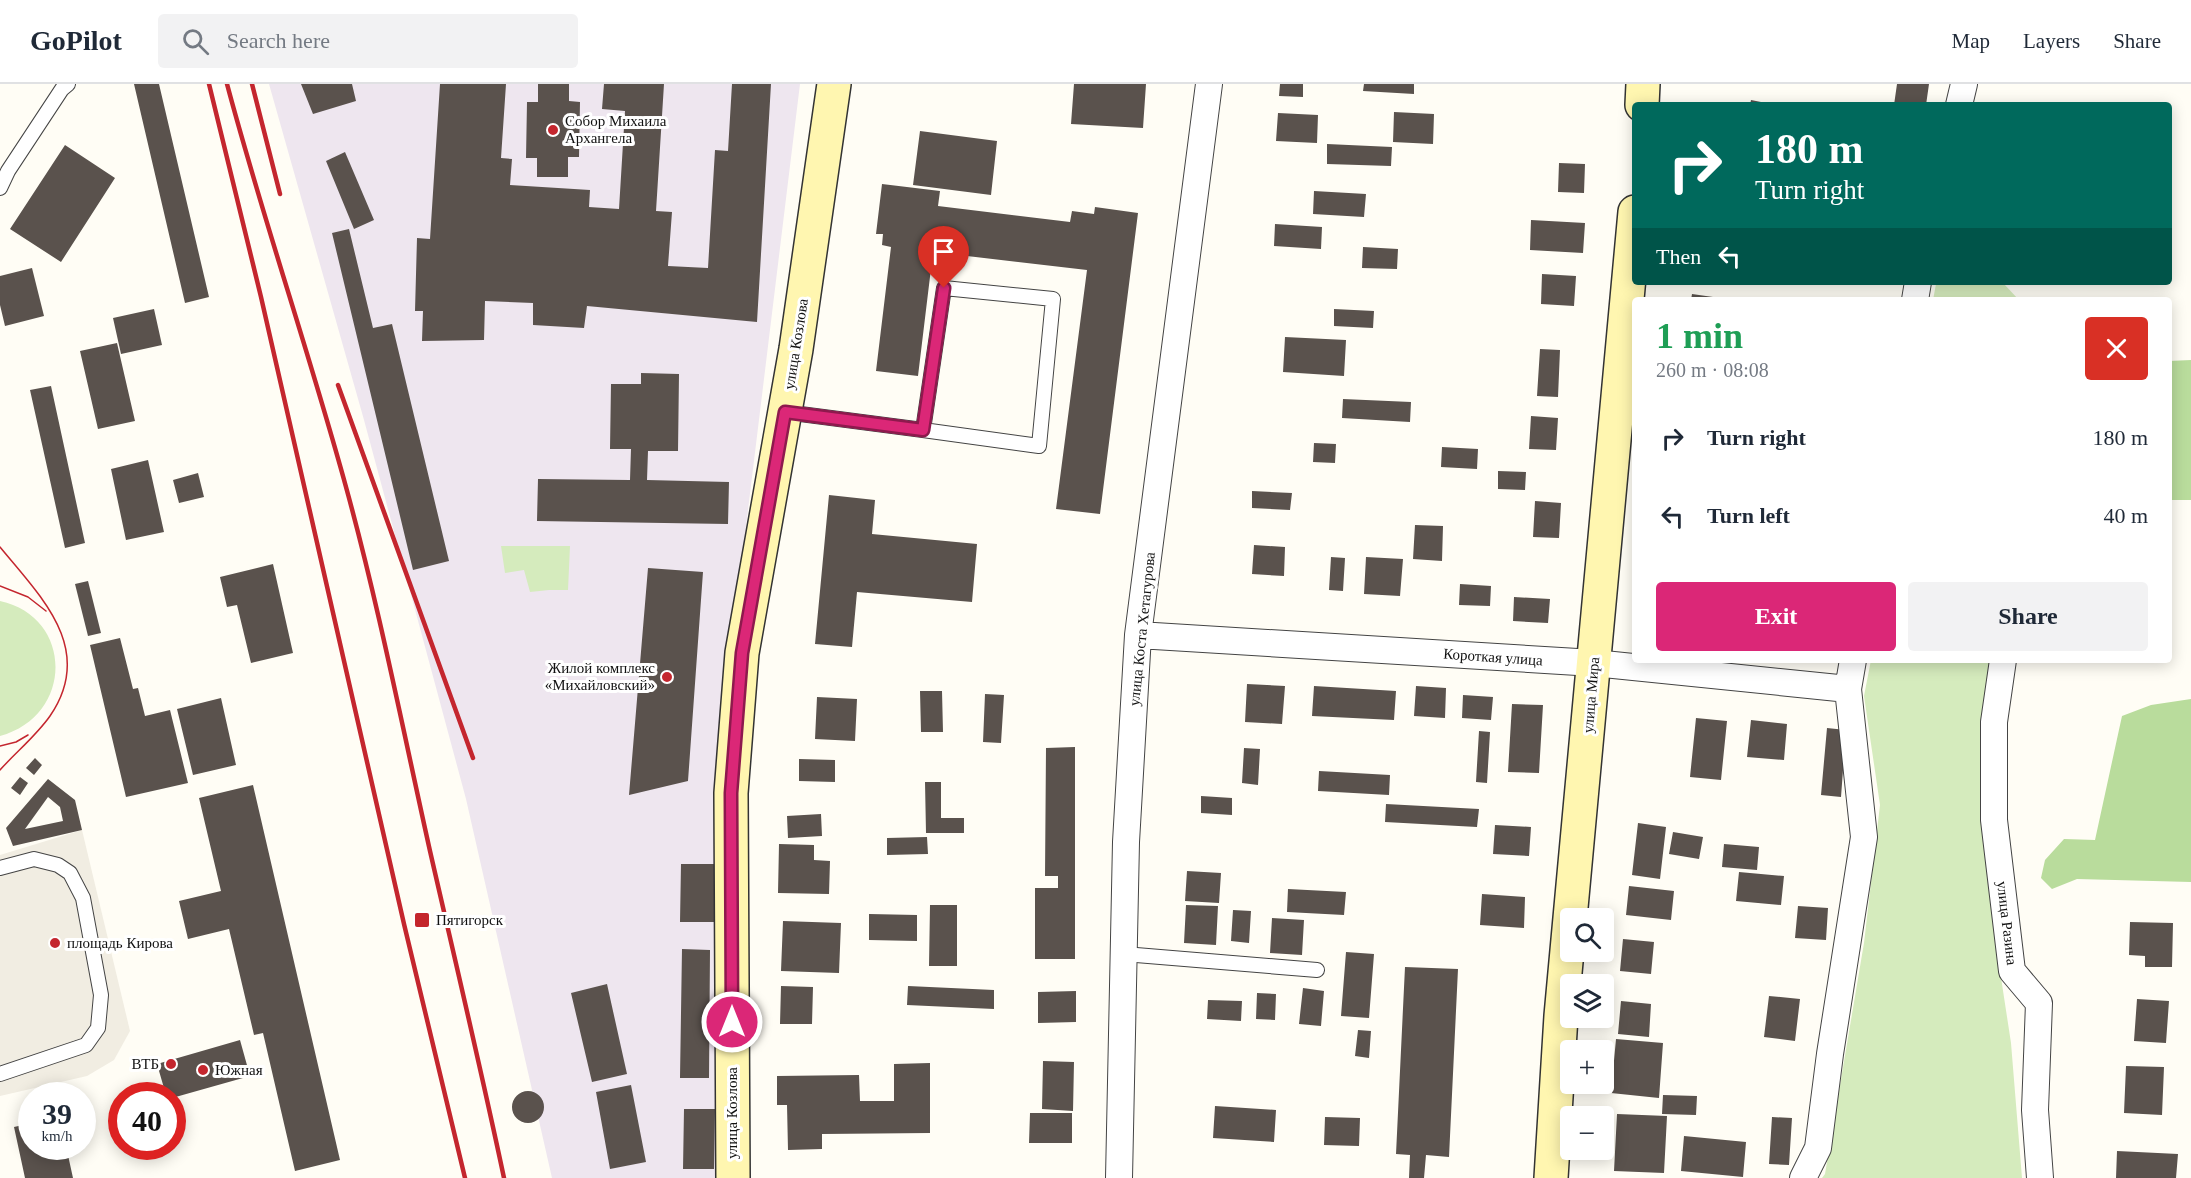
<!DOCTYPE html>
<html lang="en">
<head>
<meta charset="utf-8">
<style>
	body { margin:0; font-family:"Times New Roman",serif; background:#f2f2f3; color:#1f2937; height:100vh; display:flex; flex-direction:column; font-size:22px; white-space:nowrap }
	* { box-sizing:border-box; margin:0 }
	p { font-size:20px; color:#747a83 }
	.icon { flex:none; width:33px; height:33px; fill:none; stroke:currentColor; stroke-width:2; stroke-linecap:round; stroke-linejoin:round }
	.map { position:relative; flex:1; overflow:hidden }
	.drawer { position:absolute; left:1632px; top:213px; width:540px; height:366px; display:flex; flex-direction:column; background:#fff; border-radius:6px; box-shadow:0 3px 15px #0003 }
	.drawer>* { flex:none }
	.hud { position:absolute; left:1632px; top:18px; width:540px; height:183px; border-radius:6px; box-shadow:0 3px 15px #0003; background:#00695c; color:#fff; overflow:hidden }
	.fabs { position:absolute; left:1560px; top:824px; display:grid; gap:12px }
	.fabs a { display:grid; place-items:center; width:54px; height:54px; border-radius:6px; background:#fff; box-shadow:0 3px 15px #0003; font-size:30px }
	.speed { position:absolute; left:18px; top:998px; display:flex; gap:12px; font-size:30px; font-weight:700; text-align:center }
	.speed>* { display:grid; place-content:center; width:78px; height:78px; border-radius:50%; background:#fff; box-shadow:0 3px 15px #0003; line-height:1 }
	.speed small { font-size:15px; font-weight:400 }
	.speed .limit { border:9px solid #d22; background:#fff; color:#111 }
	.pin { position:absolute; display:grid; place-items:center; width:51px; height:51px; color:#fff; margin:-62px -26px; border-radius:50% 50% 50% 0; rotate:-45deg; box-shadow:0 0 6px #0007 }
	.pin .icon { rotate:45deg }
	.me { position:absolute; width:66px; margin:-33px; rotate:0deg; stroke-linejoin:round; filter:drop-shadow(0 0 4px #0008) }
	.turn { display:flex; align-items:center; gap:21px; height:126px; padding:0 24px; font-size:27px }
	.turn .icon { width:78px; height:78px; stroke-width:2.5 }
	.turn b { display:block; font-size:42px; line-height:51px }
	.then { display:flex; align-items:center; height:57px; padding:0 24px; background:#0003; gap:12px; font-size:22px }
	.round { display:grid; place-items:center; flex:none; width:63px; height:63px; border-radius:6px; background:#f2f2f3 }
	.headline { display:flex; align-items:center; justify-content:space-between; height:102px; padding:0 24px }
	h1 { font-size:36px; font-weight:700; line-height:45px; color:#1e9e55 }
	.cta { display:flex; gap:12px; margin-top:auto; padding:12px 24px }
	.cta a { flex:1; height:69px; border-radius:6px; background:#db2777; color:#fff; font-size:24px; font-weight:700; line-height:69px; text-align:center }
	.cta a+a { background:#f2f2f3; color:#1f2937 }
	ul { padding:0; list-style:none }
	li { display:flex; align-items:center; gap:18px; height:78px; padding:0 24px }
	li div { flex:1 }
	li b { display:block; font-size:22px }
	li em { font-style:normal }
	header { display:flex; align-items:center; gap:36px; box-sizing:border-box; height:84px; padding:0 30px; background:#fff; border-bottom:2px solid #e0e1e3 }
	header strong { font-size:28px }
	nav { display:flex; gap:33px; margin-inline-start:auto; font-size:21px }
	.search { width:420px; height:54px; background:#f2f2f3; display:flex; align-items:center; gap:15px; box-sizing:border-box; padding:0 21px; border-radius:6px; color:#747a83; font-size:22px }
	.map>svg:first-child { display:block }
	.industrial { fill:#eee6ef }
	.green { fill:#d5ebbd }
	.forest { fill:#b9dc9c }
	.plaza { fill:#f1ede2 }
	.building { fill:#5a524d; fill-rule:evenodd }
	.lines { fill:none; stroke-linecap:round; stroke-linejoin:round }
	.lane-casing { stroke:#444; stroke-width:16 }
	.street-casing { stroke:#444; stroke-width:28 }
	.secondary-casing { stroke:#333; stroke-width:36 }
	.lane { stroke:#fff; stroke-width:14 }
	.street { stroke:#fff; stroke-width:26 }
	.secondary { stroke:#fff6b0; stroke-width:33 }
	.tram { stroke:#c4262e; stroke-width:1.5 }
	.rail { stroke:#c4262e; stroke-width:4.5 }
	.route-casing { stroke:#8e194d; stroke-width:15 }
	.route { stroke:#db2777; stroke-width:10 }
	.poi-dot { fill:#c4262e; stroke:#fff; stroke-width:2 }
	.labels { text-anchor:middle; stroke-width:6; stroke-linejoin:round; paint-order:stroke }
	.poi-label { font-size:15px; fill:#111; stroke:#fff; text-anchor:start }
	.street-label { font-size:15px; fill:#111; stroke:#fff }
</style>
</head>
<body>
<header>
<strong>GoPilot</strong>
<div class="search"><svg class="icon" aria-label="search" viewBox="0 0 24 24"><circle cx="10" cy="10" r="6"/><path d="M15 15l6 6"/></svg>Search here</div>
<nav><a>Map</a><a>Layers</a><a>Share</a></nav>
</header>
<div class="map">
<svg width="2191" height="1094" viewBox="0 0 2191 1094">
	<rect width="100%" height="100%" fill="#fffdf5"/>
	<!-- industrial -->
	<path class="industrial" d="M269,0H800L731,565L721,1094H552L466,715L364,336Z"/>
	<!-- green -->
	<path class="green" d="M1936,200H2004L2019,216H1933Z
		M501,462H570L568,506H549L530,508L524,486L505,489Z
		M0,517C74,533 74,632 0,652Z
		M1871,576H1991L1981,667L2000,887L2011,959L2022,1094H1822L1825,1090L1864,859L1880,721L1864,612Z"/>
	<!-- forest -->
	<path class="forest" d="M2191,276V416H2170L2169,277Z
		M2191,615V798L2077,795L2052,805L2041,794L2045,776L2064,755L2095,756L2122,632L2151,621Z"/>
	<!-- plaza -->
	<path class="plaza" d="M82,746L130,947L114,976L87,992L0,1012V771Z"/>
	<!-- building -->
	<path class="building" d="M134,0H159L209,213L185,219Z
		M301,0H352L356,17L313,30Z
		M440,0H506L501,74L512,75L510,101L590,106L589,123L619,125L625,27L602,25L604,0H664L656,127L672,128L668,182L708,184L715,66L728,67L732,0H771L757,238L587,222L584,244L533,241V219L485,217L484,256L422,257L423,227H415L417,154L430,155Z
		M538,0H569V17L580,18L579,73H568V93H537V74H526L527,18H538Z
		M1074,0H1146L1143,44L1071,40Z
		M1280,0H1303V13L1279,12Z
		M1364,0H1414V10L1363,7Z
		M1897,0H1929L1926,21H1894Z
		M1751,16L1771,20V21H1750Z
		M1394,28L1434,30L1433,60L1393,58Z
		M1278,29L1318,31L1317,59L1276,57Z
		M920,47L997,57L991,111L913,101Z
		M1327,60L1392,63L1391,82L1327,80Z
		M65,61L115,94L61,178L10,145Z
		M345,68L374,136L354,145L326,77Z
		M1559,79L1585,80L1584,109L1558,108Z
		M882,100L940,107L938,122L1070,138L1072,127L1094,130L1095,123L1138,129L1100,430L1056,425L1087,186L933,168L918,292L876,287L891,163L882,161L883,150H876Z
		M1314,107L1366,110L1364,133L1313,130Z
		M1531,136L1585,139L1583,169L1530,166Z
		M1275,140L1322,143L1321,165L1274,162Z
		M349,145L373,244L392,240L449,477L413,486L332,149Z
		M1363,163L1398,165L1397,185L1362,184Z
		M32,184L44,232L5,242L0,221V192Z
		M1542,190L1576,192L1574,222L1541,220Z
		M1692,210L1720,214V216H1691Z
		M154,225L162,261L121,270L113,234Z
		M1334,225L1374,227L1373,244L1334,242Z
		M1285,253L1346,256L1344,292L1283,288Z
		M117,259L135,337L98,345L80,267Z
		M1540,265L1560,266L1558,313L1537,312Z
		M641,289L679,290L678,367H648L647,396L729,398L728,440L537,437L538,395L630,396L631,365H610L611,300H641Z
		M51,302L85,459L65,464L30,306Z
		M1343,315L1411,318L1410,338L1342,334Z
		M1531,332L1558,334L1556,366L1529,365Z
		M1314,359L1336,360L1335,379L1313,378Z
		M1442,363L1478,365L1477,385L1441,383Z
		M148,376L164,448L126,456L111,385Z
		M1498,387L1526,388L1525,406L1498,405Z
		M198,389L204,413L179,419L173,396Z
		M1252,407L1292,409L1290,426L1252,424Z
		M829,411L875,416L872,450L977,460L972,518L857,508L852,563L815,560Z
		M1535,417L1561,419L1559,454L1533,453Z
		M1415,441L1443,442L1442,477L1413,475Z
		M1254,461L1285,463L1284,492L1252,490Z
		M1331,473L1345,474L1343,507L1329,506Z
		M1366,473L1403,475L1400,512L1364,510Z
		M273,480L293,569L251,579L237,521L227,523L220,493Z
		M648,484L703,488L688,697L629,711Z
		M88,497L101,549L88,552L75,500Z
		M1460,500L1491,502L1490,522L1459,521Z
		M1514,513L1550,515L1548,539L1513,537Z
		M120,554L133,605L138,604L145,632L170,626L188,699L126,713L90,561Z
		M1247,600L1285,602L1282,640L1245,638Z
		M1314,602L1396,607L1394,636L1312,632Z
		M1416,602L1446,604L1445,634L1414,632Z
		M920,607H942L943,648H921Z
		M985,610L1004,611L1001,659L983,658Z
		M1463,611L1493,613L1491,636L1462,634Z
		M817,613L857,615L855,657L815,655Z
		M221,614L236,681L193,691L177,625Z
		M1512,620L1543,621L1539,689L1508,688Z
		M1696,634L1727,637L1721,696L1690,693Z
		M1751,636L1787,640L1784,676L1747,673Z
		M1827,644L1846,646L1841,713L1821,711Z
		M1479,647L1490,648L1487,699L1476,698Z
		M1075,663V875H1035V804H1058V792H1045L1046,664Z
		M1244,664L1260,665L1258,701L1242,699Z
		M35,674L42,681L34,691L26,684Z
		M799,675L835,676V698L799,697Z
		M1319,687L1390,691L1389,711L1318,707Z
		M20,693L28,699L20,711L11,704Z
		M48,695L75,716L82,746L13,762L6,744ZM48,713L60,723L63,737L25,745Z
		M925,698H941V734H964V749H926Z
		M253,701L340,1076L295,1087L263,949L254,951L229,845L188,855L179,817L221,807L199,714Z
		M1201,712L1232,714V731L1201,729Z
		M1386,720L1479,725L1477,743L1385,738Z
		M821,730L822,752L788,754L787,732Z
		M1638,739L1666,743L1660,795L1632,791Z
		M1495,741L1531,743L1529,772L1493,770Z
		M1673,748L1703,753L1699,775L1669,770Z
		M927,753L928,770L887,771V754Z
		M779,760L814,761V776L830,777L829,810L778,809Z
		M1724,760L1759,763L1757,786L1722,783Z
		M681,780H715L714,838H680Z
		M1187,787L1221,789L1219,819L1185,817Z
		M1739,788L1784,792L1781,821L1736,817Z
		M1629,802L1674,807L1671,836L1626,831Z
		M1288,805L1346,808L1344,831L1287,828Z
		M1482,810L1525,813L1524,844L1480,841Z
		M930,821H957V882H929Z
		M1186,821L1218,822L1216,861L1184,859Z
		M1798,822L1828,824L1826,856L1795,854Z
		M1233,826L1251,827L1249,859L1231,857Z
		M869,830L917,831V857L869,856Z
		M1272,834L1304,836L1302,871L1270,869Z
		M783,837L841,839L839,889L781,887Z
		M2130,838L2173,839L2172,883H2145V872L2129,871Z
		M1623,855L1654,858L1651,890L1620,887Z
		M682,865L710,866L709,994H680Z
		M1346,868L1374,870L1369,934L1341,932Z
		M1405,883L1458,885L1449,1073L1426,1071L1424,1094H1409L1410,1071L1396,1070Z
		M607,900L627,990L592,998L571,909Z
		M781,902L813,903L812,940H780Z
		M908,902L994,906V925L907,921Z
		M1303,904L1324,907L1321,942L1299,940Z
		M1076,907V938L1038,939V908Z
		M1257,909L1276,910L1275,936L1256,935Z
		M1769,912L1800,915L1795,957L1764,953Z
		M2137,915L2169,917L2166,959L2134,957Z
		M1208,916L1242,917L1241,937L1207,935Z
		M1621,917L1651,920L1649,953L1618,950Z
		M1358,946L1371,947L1369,974L1355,972Z
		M1616,955L1663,959L1659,1014L1611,1009Z
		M240,956L250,992L172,1014V1011H166L157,980Z
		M1043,977L1074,978L1073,1027L1042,1025Z
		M930,979V1049L822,1050V1065L788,1066L787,1021H777V992L859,991L860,1017H894V980Z
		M2126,982L2164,983L2162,1031L2124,1029Z
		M631,1001L646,1078L610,1085L596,1008Z
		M512 1023a16 16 0 1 1 32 0a16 16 0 1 1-32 0Z
		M1663,1011L1697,1012L1696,1031L1662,1030Z
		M1215,1022L1276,1026L1274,1058L1213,1054Z
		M684,1025H715L714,1085H683Z
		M1030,1029H1072V1059H1029Z
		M1617,1030L1667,1032L1664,1089L1614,1087Z
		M1325,1033L1360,1034L1359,1062L1324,1061Z
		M1772,1033L1792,1034L1789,1081L1769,1080Z
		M32,1039V1062H66L73,1094H25L14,1043Z
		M1684,1052L1746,1058L1743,1093L1681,1087Z
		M2117,1067L2178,1070L2176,1094H2116Z"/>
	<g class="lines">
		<defs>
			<path id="lane" d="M0,104L8,87L62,5L68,0
				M785,328L923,346L944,204L1053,215L1039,362L923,346
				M0,784L34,775L58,781L70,789L83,814L101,911L98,944L86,961L0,990
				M1124,870L1317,886"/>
			<path id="street" d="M1959,21L1964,0
				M1915,216L1918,198
				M1138,551L1594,579L1848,605
				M2003,576L1994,638V736L2012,887L2039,919L2035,1026L2040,1094
				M1119,1094L1126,758L1138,551L1209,0
				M1803,1094L1818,1064L1830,970L1864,753L1848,605L1853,576"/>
			<path id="secondary" d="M1642,21L1643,0
				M733,1094L731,709L742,569L796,265L834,0
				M1551,1094L1561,932L1635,128"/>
		</defs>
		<!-- lane casing -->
		<use href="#lane" class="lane-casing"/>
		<!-- street casing -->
		<use href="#street" class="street-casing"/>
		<!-- secondary casing -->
		<use href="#secondary" class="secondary-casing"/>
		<!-- lane -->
		<use href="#lane" class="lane"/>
		<!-- street -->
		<use href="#street" class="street"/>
		<!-- secondary -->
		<use href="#secondary" class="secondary"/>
		<!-- tram -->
		<path class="tram" d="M0,463C41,513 96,565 50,632C36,652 16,668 0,686
			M0,502L28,513L46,527
			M0,662L16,658L28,651"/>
		<!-- rail -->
		<path class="rail" d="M209,0L261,213L404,840L465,1094
			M227,0C263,135 309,268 346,403C379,523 403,646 430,767C455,876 481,985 504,1094
			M252,0L280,110
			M338,301L473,674"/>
	</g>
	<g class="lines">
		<defs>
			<path id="route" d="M732,938L731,709L742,569L785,328L923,346L944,204"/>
		</defs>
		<!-- route casing -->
		<use href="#route" class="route-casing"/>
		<!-- route -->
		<use href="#route" class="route"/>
	</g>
	<!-- markers -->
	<g class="poi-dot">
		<circle cx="553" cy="46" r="6"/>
		<circle cx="667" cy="593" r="6"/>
		<rect x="414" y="828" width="16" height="16" rx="3"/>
		<circle cx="55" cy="859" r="6"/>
		<circle cx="171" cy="980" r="6"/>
		<circle cx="203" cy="986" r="6"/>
	</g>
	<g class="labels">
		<!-- poi labels -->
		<g class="poi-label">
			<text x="565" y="42">Собор Михаила<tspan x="565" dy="17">Архангела</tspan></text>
			<text x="655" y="589" text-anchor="end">Жилой комплекс<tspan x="655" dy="17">«Михайловский»</tspan></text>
			<text x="436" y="841">Пятигорск</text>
			<text x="67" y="864">площадь Кирова</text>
			<text x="159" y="985" text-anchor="end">ВТБ</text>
			<text x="215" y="991">Южная</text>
		</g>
		<!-- street labels -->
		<g class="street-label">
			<text transform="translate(796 260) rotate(-81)" y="5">улица Козлова</text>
			<text transform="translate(1142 545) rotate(-84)" y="5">улица Коста Хетагурова</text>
			<text transform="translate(1493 573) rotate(4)" y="5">Короткая улица</text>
			<text transform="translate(1591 611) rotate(-85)" y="5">улица Мира</text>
			<text transform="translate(2007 839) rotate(83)" y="5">улица Разина</text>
			<text transform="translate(732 1029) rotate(-90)" y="5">улица Козлова</text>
		</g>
	</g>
</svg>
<div class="fabs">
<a><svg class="icon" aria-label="search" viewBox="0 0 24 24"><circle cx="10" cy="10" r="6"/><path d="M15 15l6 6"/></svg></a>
<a><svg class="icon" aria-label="layers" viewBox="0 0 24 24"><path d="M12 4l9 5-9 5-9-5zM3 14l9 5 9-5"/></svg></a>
<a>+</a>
<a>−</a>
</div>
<div class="speed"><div>39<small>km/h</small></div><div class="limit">40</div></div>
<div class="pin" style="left:944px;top:204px;background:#d93025"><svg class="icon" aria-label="arrive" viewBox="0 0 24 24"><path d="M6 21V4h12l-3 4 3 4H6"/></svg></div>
<svg class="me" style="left:732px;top:938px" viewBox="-20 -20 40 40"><circle r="17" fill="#db2777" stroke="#fff" stroke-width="3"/><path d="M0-11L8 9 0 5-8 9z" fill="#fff"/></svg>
<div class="hud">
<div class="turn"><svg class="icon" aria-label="right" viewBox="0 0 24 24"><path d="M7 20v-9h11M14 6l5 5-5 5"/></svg><div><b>180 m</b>Turn right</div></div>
<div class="then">Then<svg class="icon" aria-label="left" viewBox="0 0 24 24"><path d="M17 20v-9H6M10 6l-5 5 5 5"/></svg></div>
</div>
<section class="drawer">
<div class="headline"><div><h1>1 min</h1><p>260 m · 08:08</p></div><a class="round" style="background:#d93025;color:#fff"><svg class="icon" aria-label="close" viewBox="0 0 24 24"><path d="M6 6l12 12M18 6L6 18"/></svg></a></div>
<ul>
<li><svg class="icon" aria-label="right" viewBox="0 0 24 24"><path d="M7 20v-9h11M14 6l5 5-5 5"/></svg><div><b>Turn right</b></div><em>180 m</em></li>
<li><svg class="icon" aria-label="left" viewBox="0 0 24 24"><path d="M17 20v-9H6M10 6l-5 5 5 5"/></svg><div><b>Turn left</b></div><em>40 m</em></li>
</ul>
<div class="cta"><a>Exit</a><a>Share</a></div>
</section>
</div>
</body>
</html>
